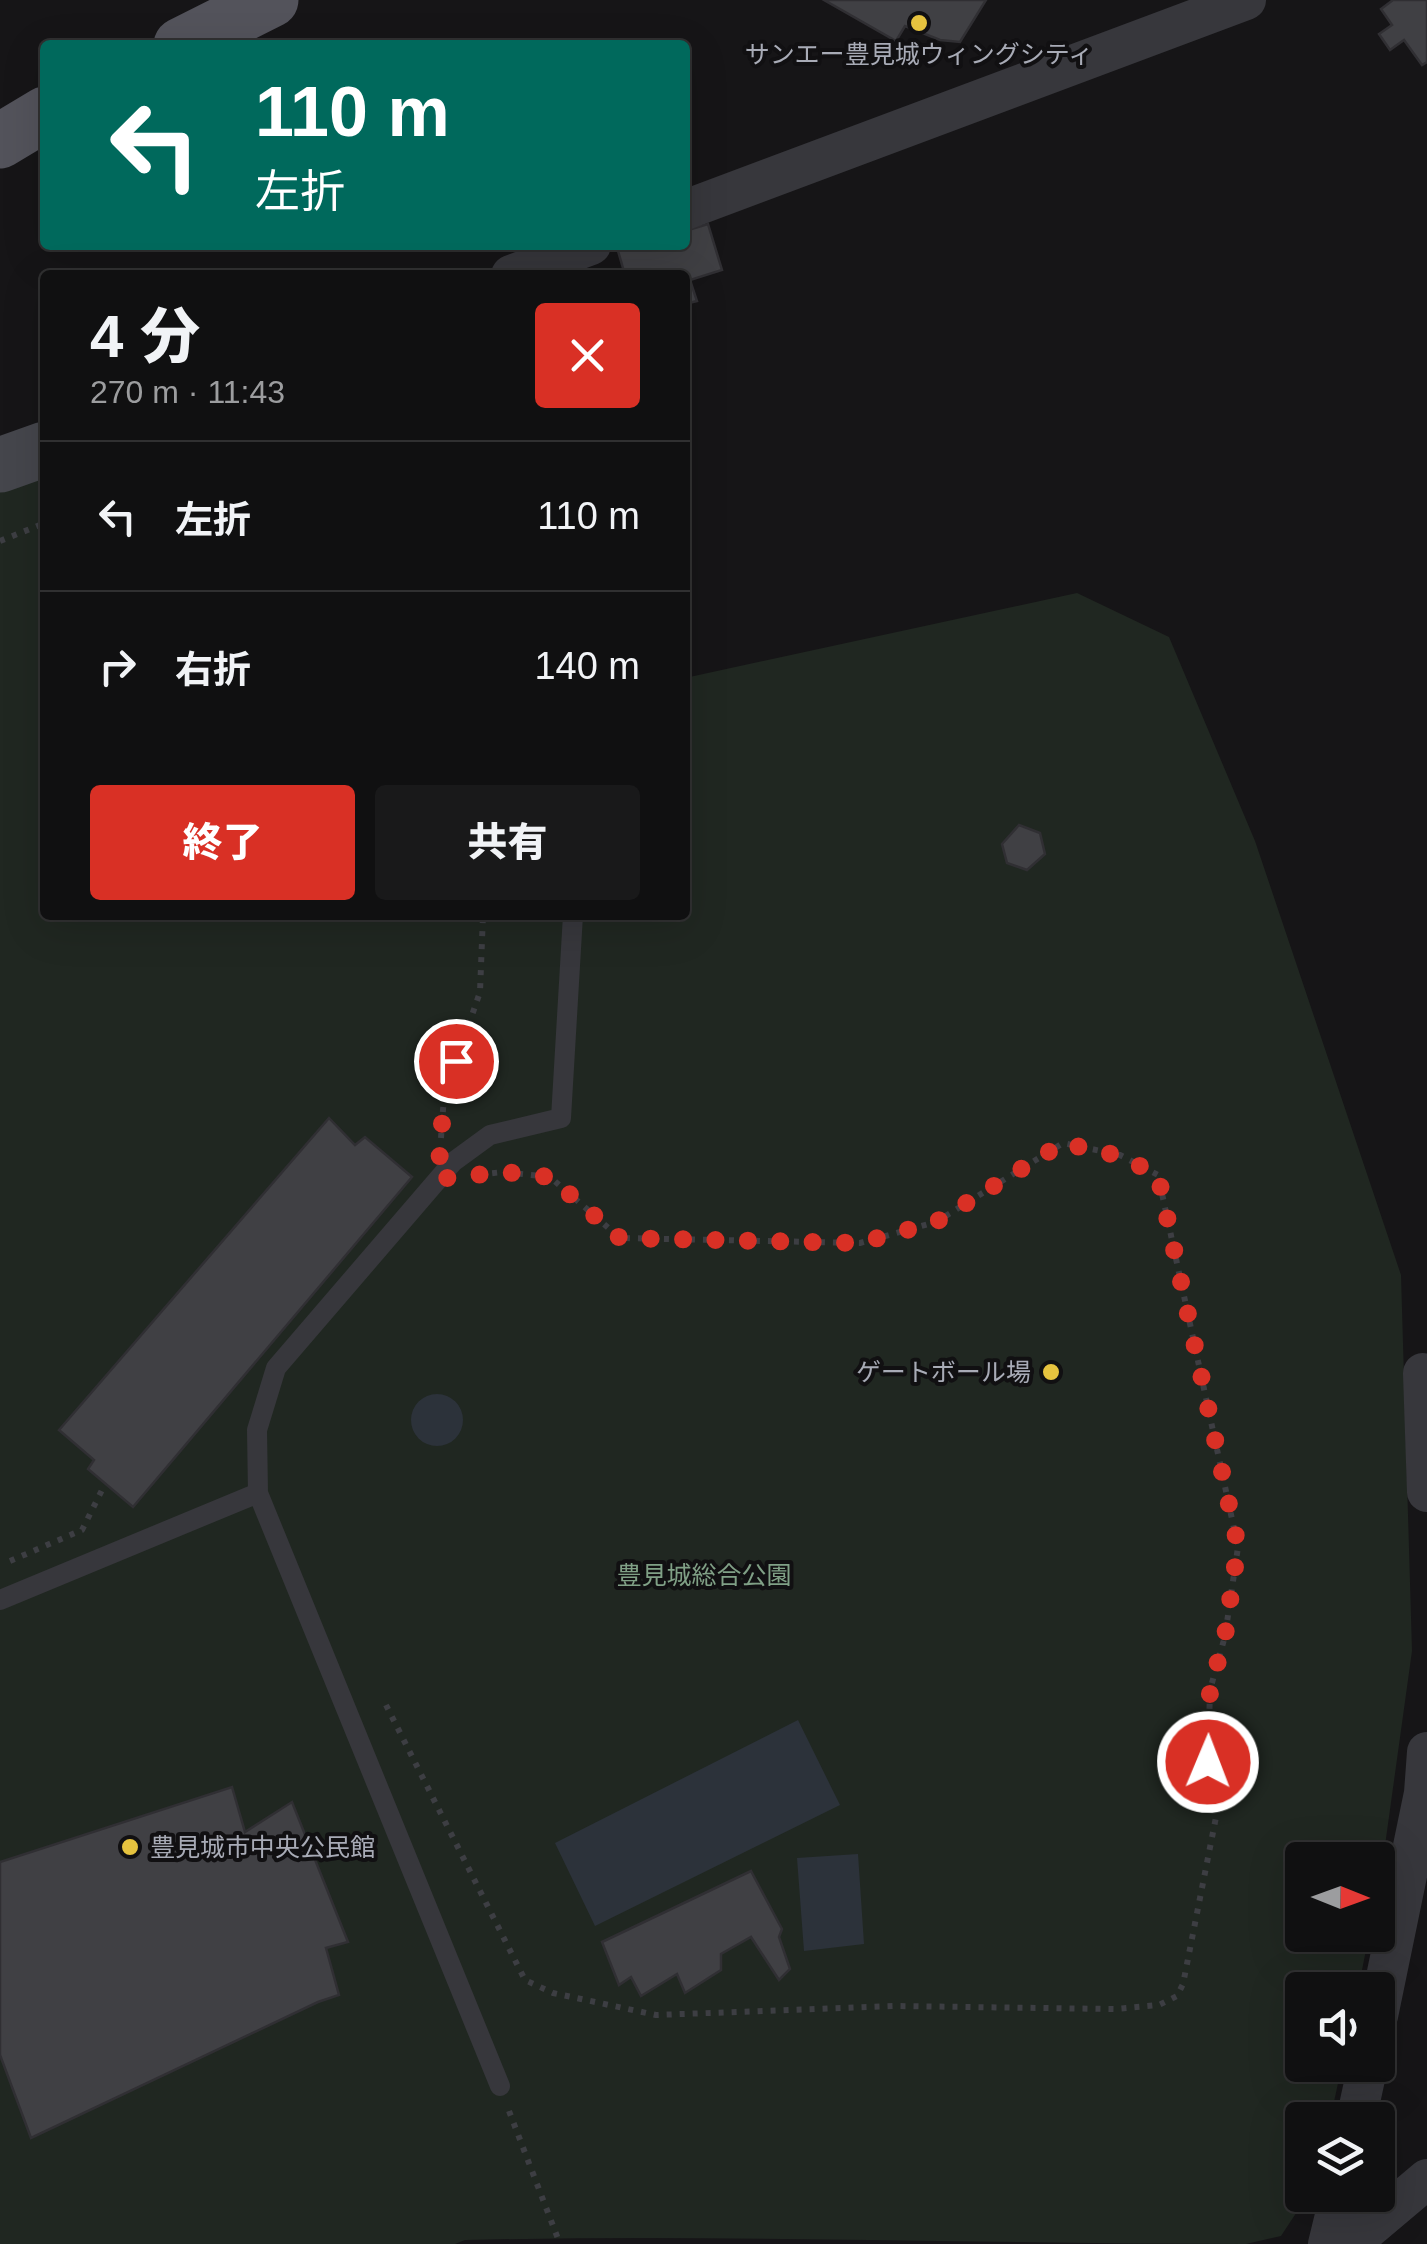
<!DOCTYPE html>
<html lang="ja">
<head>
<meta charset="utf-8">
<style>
	body { margin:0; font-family:Helvetica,"Noto Sans JP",sans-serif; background:#19191a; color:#f1f3f6; height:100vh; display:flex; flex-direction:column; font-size:38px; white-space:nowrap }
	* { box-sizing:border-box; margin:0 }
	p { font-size:32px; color:#9c9d9f }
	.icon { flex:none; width:55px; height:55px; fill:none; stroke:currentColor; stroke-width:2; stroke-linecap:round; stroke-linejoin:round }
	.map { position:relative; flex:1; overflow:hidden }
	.details { position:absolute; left:40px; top:270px; width:650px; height:650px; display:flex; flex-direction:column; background:#101011; border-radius:10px; box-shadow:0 10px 40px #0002,0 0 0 2px #303031 }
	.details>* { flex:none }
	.banner { position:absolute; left:40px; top:40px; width:650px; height:210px; border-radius:10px; box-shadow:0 10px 40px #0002,0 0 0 2px #303031; background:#00695c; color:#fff; overflow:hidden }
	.needle { width:65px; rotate:91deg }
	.tools { position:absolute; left:1285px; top:1842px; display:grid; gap:20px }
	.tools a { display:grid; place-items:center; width:110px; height:110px; border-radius:10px; background:#101011; box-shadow:0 10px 40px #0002,0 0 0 2px #303031; font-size:50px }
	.pin { position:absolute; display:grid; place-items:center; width:85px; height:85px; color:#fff; margin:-42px; border:5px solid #fff; border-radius:50%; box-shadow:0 2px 10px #0007 }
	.me { position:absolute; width:110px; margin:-55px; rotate:1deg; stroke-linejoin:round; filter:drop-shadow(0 0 8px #0008) }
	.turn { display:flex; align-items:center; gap:35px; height:210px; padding:0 50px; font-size:45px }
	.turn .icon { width:130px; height:130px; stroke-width:2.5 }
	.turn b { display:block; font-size:70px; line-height:85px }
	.round { display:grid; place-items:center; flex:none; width:105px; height:105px; border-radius:10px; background:#19191a }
	.overview { display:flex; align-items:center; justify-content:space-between; height:170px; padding:0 50px }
	h1 { font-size:60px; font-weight:800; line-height:75px }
	.primary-button { display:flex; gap:20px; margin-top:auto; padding:20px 50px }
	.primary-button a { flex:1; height:115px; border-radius:10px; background:#d93025; color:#fff; font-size:40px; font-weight:800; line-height:115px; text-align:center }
	.primary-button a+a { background:#19191a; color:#f1f3f6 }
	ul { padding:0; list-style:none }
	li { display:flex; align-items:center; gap:30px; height:150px; padding:0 50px; border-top:2px solid #303031 }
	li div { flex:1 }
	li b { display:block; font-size:38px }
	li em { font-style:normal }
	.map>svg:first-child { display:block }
	.green { fill:#202721 }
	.water { fill:#2c323a }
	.building { fill:#404044; stroke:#302f33; stroke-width:2.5 }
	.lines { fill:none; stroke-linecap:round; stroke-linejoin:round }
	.path { stroke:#3d3e43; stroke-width:6; stroke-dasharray:5 8; stroke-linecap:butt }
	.lane { stroke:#37373c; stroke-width:20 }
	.street { stroke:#37373c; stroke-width:40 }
	.secondary { stroke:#45464c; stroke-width:55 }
	.primary { stroke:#53535b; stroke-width:55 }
	.route { stroke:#d93025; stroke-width:18; stroke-dasharray:0 32.4 }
	.poi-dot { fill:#e6c33f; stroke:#111012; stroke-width:4 }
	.labels { text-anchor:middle; stroke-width:8; stroke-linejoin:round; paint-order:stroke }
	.poi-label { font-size:25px; fill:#a8abb6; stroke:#111012 }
	.park-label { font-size:25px; fill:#80a086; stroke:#111012 }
</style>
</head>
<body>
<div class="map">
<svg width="1427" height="2244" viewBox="0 0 1427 2244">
	<rect width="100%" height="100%" fill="#161517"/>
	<!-- green -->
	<path class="green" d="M45,465V915H685V678L1077,593L1169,637L1255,841L1401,1275L1412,1651L1378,1896V1860H1302V1935H1369L1358,1990H1302V2065H1342L1330,2120H1302V2195H1308L1281,2236L1246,2244C986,2244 726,2234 465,2240L455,2244H0V481Z"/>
	<!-- water -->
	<path class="water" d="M411 1420a26 26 0 1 1 52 0a26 26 0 1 1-52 0Z
		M798,1720L840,1805L595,1926L555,1843Z
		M858,1854L864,1944L804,1951L797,1858Z"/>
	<!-- building -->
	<path class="building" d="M824,0H986L960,42L940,40L905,26L896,41Z
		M1393,0H1427V62L1422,65L1404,40L1390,50L1379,34L1392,25L1381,9Z
		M708,224L722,270L690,280L697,301L685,304V275H625L618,251L639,245H685V231Z
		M1019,825L1040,833L1045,854L1027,870L1007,863L1002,844Z
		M329,1118L355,1145L365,1137L412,1177L133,1507L88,1469L94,1460L59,1430Z
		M232,1787L245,1832L292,1802L348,1942L326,1948L339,1995L318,2002L31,2138L0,2055V1862Z
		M751,1871L782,1929L779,1937L790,1969L779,1980L751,1937L721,1954V1970L685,1993L677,1974L641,1996L631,1977L619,1985L602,1942Z"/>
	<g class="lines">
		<!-- path -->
		<path class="path" d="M0,541L45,523
			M441,1138L444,1096L480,992L483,915
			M10,1561L82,1530L105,1484
			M386,1705L525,1980L553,1993L656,2015L894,2006L1115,2009L1159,2005L1177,1996L1183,1984L1218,1807L1208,1763L1210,1690L1225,1636L1238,1547L1158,1175L1120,1155L1063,1143L936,1222L860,1243L620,1238L550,1177L503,1172L484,1174
			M509,2111L560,2244"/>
		<!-- lane -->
		<path class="lane" d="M0,1600L258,1493
			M500,2086L258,1493L257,1430L276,1368L453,1162L490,1135L561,1118L573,915"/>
		<!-- street -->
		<path class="street" d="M685,210L1246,0
			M511,275L591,245
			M1423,1373L1427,1492
			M1378,2016L1424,1793L1427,1752
			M1356,2120L1368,2065
			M1328,2244L1340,2195
			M1350,2244L1427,2179"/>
		<!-- secondary -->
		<path class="secondary" d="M0,465L45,449"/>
		<!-- primary -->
		<path class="primary" d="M181,45L271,0
			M0,141L45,114"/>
	</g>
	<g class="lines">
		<!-- route -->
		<path class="route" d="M456,1061L444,1096L438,1179L504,1172L550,1177L620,1238L860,1243L936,1222L1063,1143L1120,1156L1158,1175L1238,1546L1225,1636L1210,1690L1208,1762"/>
	</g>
	<!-- markers -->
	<g class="poi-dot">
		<circle cx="919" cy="23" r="10"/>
		<circle cx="1051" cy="1372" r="10"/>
		<circle cx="130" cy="1847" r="10"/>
	</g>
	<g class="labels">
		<!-- poi labels -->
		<g class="poi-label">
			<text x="919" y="63">サンエー豊見城ウィングシティ</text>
			<text x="1031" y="1381" text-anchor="end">ゲートボール場</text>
			<text x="150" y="1856" text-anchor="start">豊見城市中央公民館</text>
		</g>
		<!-- park labels -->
		<g class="park-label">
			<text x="704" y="1584">豊見城総合公園</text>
		</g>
	</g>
</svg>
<div class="tools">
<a><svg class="needle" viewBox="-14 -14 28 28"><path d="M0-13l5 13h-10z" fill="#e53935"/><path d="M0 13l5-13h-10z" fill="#9c9d9f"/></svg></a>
<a><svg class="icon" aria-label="sound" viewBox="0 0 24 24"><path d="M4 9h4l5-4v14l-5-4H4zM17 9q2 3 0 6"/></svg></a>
<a><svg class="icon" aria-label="layers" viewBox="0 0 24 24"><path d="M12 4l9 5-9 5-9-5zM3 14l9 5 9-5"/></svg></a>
</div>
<div class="pin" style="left:456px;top:1061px;background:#d93025"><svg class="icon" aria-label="arrive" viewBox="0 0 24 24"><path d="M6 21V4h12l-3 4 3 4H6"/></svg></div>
<svg class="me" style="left:1208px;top:1762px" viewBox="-20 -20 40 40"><circle r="17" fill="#d93025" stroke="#fff" stroke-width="3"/><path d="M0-11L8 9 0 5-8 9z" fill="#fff"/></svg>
<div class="banner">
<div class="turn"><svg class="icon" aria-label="left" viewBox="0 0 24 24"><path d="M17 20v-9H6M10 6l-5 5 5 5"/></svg><div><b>110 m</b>左折</div></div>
</div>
<section class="details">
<div class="overview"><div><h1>4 分</h1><p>270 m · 11:43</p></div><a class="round" style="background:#d93025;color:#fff"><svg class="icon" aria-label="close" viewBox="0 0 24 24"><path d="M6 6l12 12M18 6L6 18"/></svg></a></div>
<ul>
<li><svg class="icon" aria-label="left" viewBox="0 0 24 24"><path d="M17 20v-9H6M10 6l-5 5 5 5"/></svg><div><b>左折</b></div><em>110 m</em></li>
<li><svg class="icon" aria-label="right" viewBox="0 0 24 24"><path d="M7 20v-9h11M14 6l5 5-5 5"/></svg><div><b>右折</b></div><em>140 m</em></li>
</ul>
<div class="primary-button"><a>終了</a><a>共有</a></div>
</section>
</div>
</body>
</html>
